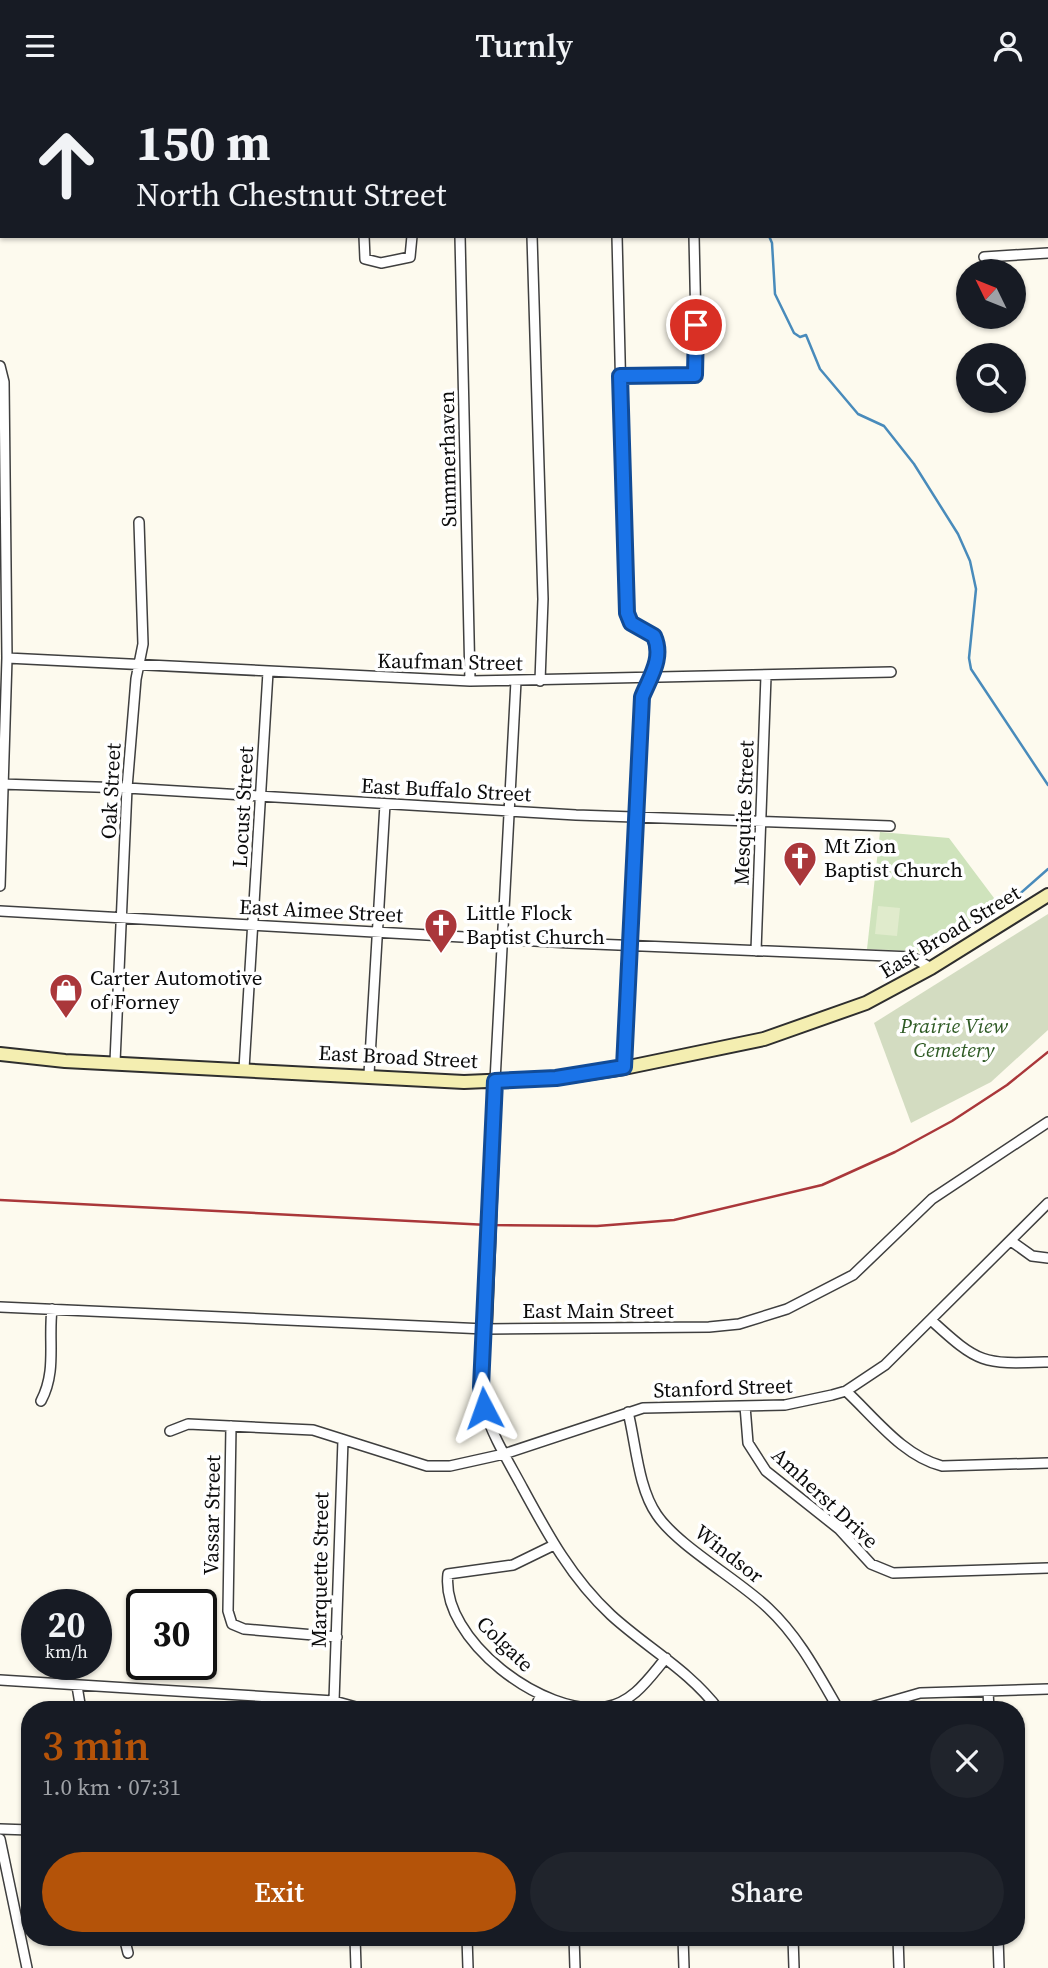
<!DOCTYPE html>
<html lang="en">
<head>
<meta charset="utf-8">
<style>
	body { margin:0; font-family:"Source Serif 4",serif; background:#20242c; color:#f1f3f6; height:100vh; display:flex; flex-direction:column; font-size:26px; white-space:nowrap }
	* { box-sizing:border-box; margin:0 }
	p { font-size:23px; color:#9ea1a6 }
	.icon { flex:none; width:38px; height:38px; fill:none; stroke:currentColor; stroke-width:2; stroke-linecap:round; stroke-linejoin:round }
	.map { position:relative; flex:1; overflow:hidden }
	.details { position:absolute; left:21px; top:1610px; width:1004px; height:245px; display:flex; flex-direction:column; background:#171b24; border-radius:28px; box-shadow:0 2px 5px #0004 }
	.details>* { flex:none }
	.banner { position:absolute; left:0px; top:0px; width:1048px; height:147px; box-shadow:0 2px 5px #0004; background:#171b24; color:#f1f3f6; overflow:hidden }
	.needle { width:46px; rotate:313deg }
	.tools { position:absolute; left:956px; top:168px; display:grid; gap:14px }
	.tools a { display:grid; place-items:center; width:70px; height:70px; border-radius:50%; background:#171b24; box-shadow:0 2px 5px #0004; font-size:35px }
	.speed { position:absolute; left:21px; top:1498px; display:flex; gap:14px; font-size:35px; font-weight:700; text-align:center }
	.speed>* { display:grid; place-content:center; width:91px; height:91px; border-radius:50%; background:#171b24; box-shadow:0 2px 5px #0004; line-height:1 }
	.speed small { font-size:18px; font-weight:400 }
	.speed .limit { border:4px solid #111; border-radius:10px; background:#fff; color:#111 }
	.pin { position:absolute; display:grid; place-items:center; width:60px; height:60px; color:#fff; margin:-30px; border:4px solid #fff; border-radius:50%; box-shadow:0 2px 7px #0007 }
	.me { position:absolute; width:77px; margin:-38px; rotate:356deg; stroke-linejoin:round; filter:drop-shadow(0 0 5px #0008) }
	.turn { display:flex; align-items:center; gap:24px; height:147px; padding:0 21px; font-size:32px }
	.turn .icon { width:91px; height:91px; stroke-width:2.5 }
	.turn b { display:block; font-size:49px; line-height:60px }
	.round { display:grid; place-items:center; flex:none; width:74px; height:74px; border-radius:37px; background:#20242c }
	.head { display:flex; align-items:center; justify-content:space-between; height:119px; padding:0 21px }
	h1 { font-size:42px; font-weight:600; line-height:52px; color:#b45309 }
	.primary-button { display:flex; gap:14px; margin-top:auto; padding:14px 21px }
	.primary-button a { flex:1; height:80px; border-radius:42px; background:#b45309; color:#fff; font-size:28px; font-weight:600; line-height:80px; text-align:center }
	.primary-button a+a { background:#20242c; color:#f1f3f6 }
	header { display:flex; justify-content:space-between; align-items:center; height:91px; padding:0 21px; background:#171b24; font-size:32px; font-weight:600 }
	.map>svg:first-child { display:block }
	.green { fill:#cfe3bc }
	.cemetery { fill:#d3dcc1 }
	.pitch { fill:#e0ebcc }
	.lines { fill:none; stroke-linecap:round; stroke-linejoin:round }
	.stream { stroke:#498bbb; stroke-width:2.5 }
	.street-casing { stroke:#3f3f3f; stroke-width:12 }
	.secondary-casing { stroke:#2e2e2e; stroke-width:16 }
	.street { stroke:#fff; stroke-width:9 }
	.secondary { stroke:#f4eeb1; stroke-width:12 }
	.rail { stroke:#aa373a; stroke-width:2.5 }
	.route-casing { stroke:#114b97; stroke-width:18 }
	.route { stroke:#1a73e8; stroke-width:12 }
	.labels { text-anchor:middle; stroke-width:7; stroke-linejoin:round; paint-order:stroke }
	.street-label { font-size:21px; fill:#0c0c0c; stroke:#fff }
	.poi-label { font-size:21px; fill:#0c0c0c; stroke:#fff; text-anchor:start }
	.park-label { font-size:21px; font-style:italic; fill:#2f5b25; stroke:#fff }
</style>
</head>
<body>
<header><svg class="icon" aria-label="menu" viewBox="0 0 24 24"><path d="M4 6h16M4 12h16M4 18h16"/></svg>Turnly<svg class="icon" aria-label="person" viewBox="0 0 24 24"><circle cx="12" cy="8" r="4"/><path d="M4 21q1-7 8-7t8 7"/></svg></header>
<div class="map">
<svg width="1048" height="1877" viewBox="0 0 1048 1877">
	<rect width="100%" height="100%" fill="#fdfaee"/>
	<!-- green -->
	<path class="green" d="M880,741L949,747L1003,819L935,861L867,858Z"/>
	<!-- cemetery -->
	<path class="cemetery" d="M1048,823V939L991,991L911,1032L874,932Z"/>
	<!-- pitch -->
	<path class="pitch" d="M878,815L900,817L897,845L875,843Z"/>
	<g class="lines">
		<!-- stream -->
		<path class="stream" d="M178,0V2
			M769,145L772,152L775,203L794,242L800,246L806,244L820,278L858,323L884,335L914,373L958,443L970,470L976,498L969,567L971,578L1048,694
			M921,864L1015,807L1048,778"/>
		<defs>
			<path id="street" d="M501,2V0
				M648,2L649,0
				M364,145L365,168L381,172L410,166L412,145
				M460,145L470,590
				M532,145L543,508L540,590
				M617,145L626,510L631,532L654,545C664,567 650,586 642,606L624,977
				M984,166L1048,162
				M0,275L4,291L7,567L0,795
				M620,285L689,286L697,280L694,145
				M7,567L470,590L891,581
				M0,693L127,697L576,724L890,735
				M0,820L570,852L912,866L931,877
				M756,860L766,585
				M115,971L127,697L136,588L143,553L139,431
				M244,978L268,581
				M369,983L385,713
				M495,990L516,590
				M1011,1150L1032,1165L1048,1167
				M0,1216L485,1238L709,1236L739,1233L787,1218L853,1184L932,1108L1048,1031
				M931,1229C980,1274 983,1273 1048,1271
				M485,1238C483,1263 477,1292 484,1317C492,1344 508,1370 521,1394C547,1442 571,1487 611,1524C647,1557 689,1579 719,1619
				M846,1300C875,1327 903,1365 942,1375L1048,1372
				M41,1310C57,1280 48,1250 52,1218
				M745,1315L748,1352L766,1380L839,1438L871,1473L893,1482L1048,1477
				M628,1321C636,1353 638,1397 657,1424C678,1455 739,1489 768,1517C799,1546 818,1583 839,1619
				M231,1335L228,1520L232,1533L244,1538L337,1546
				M170,1340L188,1333L313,1339L427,1375H450L504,1363L643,1317L785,1314L832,1304L846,1300L885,1274L1048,1112
				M554,1454L513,1474L448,1483C440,1548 544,1627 606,1616C634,1611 649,1587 666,1567
				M0,1589L334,1610L367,1619
				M77,1595L81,1619
				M988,1600L989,1619
				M334,1610L343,1349
				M534,1619L540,1606
				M861,1619L920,1602L1048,1598
				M0,1738L30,1739
				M0,1748L27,1877
				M124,1846L128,1862
				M355,1846L356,1877
				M467,1846L468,1877
				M574,1846L575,1877
				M683,1846L684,1877
				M793,1846L794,1877
				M898,1846L899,1877
				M998,1846L999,1877"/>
			<path id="secondary" d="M0,963L65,970L464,991L556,987L624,977L764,948L866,912L931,877L1048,804
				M485,1238L495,990"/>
		</defs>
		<!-- street casing -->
		<use href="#street" class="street-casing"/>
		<!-- secondary casing -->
		<use href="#secondary" class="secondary-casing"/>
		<!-- street -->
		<use href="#street" class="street"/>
		<!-- secondary -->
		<use href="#secondary" class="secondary"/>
		<!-- rail -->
		<path class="rail" d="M0,1109L488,1134L597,1135L674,1129L822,1094L895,1061L952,1030L1007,994L1048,961"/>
	</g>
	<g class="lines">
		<defs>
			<path id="route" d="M484,1317L481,1296L495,990L556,987L624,976L642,606C650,586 664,567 654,545L631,532L627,522L620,285L695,284L696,234"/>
		</defs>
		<!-- route casing -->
		<use href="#route" class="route-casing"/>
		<!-- route -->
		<use href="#route" class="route"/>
	</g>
	<!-- icons -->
	<defs>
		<symbol id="church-pin" viewBox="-11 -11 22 30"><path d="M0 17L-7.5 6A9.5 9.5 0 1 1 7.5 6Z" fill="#aa373a" stroke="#fff"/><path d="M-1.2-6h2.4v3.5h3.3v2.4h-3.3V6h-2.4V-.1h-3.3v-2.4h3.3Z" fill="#fff"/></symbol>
		<symbol id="shop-pin" viewBox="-11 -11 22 30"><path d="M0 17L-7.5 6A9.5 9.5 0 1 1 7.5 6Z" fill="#aa373a" stroke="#fff"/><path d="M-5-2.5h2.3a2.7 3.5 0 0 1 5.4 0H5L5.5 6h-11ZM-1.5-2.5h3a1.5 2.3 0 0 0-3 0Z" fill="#fff"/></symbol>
	</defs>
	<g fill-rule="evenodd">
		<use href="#church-pin" x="781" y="748" width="38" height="52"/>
		<use href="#church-pin" x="422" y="815" width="38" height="52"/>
		<use href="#shop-pin" x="47" y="880" width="38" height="52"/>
	</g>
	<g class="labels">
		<!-- street labels -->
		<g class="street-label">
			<text transform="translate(448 368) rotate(-91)" y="7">Summerhaven</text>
			<text transform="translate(450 571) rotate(1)" y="7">Kaufman Street</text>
			<text transform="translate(446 699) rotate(3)" y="7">East Buffalo Street</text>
			<text transform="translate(111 700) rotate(-87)" y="7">Oak Street</text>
			<text transform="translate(243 716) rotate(-87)" y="7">Locust Street</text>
			<text transform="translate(744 722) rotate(-88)" y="7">Mesquite Street</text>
			<text transform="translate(321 820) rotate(3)" y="7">East Aimee Street</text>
			<text transform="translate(950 841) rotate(-31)" y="7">East Broad Street</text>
			<text transform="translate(398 966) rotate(3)" y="7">East Broad Street</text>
			<text x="598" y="1227">East Main Street</text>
			<text transform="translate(723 1297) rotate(-2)" y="7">Stanford Street</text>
			<text transform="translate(825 1407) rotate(43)" y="7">Amherst Drive</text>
			<text transform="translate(212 1424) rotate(-89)" y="7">Vassar Street</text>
			<text transform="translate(729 1463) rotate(38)" y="7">Windsor</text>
			<text transform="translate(320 1479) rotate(-89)" y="7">Marquette Street</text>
			<text transform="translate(505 1553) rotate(44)" y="7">Colgate</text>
		</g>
		<!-- poi labels -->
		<g class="poi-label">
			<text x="824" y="762">Mt Zion<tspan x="824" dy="24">Baptist Church</tspan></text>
			<text x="466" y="829">Little Flock<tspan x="466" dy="24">Baptist Church</tspan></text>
			<text x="90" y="894">Carter Automotive<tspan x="90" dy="24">of Forney</tspan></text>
		</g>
		<!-- park labels -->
		<g class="park-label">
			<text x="954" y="942">Prairie View<tspan x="954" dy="24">Cemetery</tspan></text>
		</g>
	</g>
</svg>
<div class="tools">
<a><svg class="needle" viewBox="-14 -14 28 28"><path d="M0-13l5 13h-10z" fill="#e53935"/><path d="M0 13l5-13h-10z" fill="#9ea1a6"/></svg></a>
<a><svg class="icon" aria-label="search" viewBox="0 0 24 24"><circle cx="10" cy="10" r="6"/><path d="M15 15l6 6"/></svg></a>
</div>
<div class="speed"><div>20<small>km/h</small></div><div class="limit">30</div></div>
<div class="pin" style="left:696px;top:234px;background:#d93025"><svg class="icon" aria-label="arrive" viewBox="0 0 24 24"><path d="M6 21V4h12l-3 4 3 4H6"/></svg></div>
<svg class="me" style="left:484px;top:1317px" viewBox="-20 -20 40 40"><path d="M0-17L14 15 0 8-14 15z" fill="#1a73e8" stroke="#fff" stroke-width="4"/></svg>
<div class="banner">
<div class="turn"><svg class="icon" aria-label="ahead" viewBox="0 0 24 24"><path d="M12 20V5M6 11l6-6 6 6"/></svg><div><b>150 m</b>North Chestnut Street</div></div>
</div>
<section class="details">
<div class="head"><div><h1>3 min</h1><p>1.0 km · 07:31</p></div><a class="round"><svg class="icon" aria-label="close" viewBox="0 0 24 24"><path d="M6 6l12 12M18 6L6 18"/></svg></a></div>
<div class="primary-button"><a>Exit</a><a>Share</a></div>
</section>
</div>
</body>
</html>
